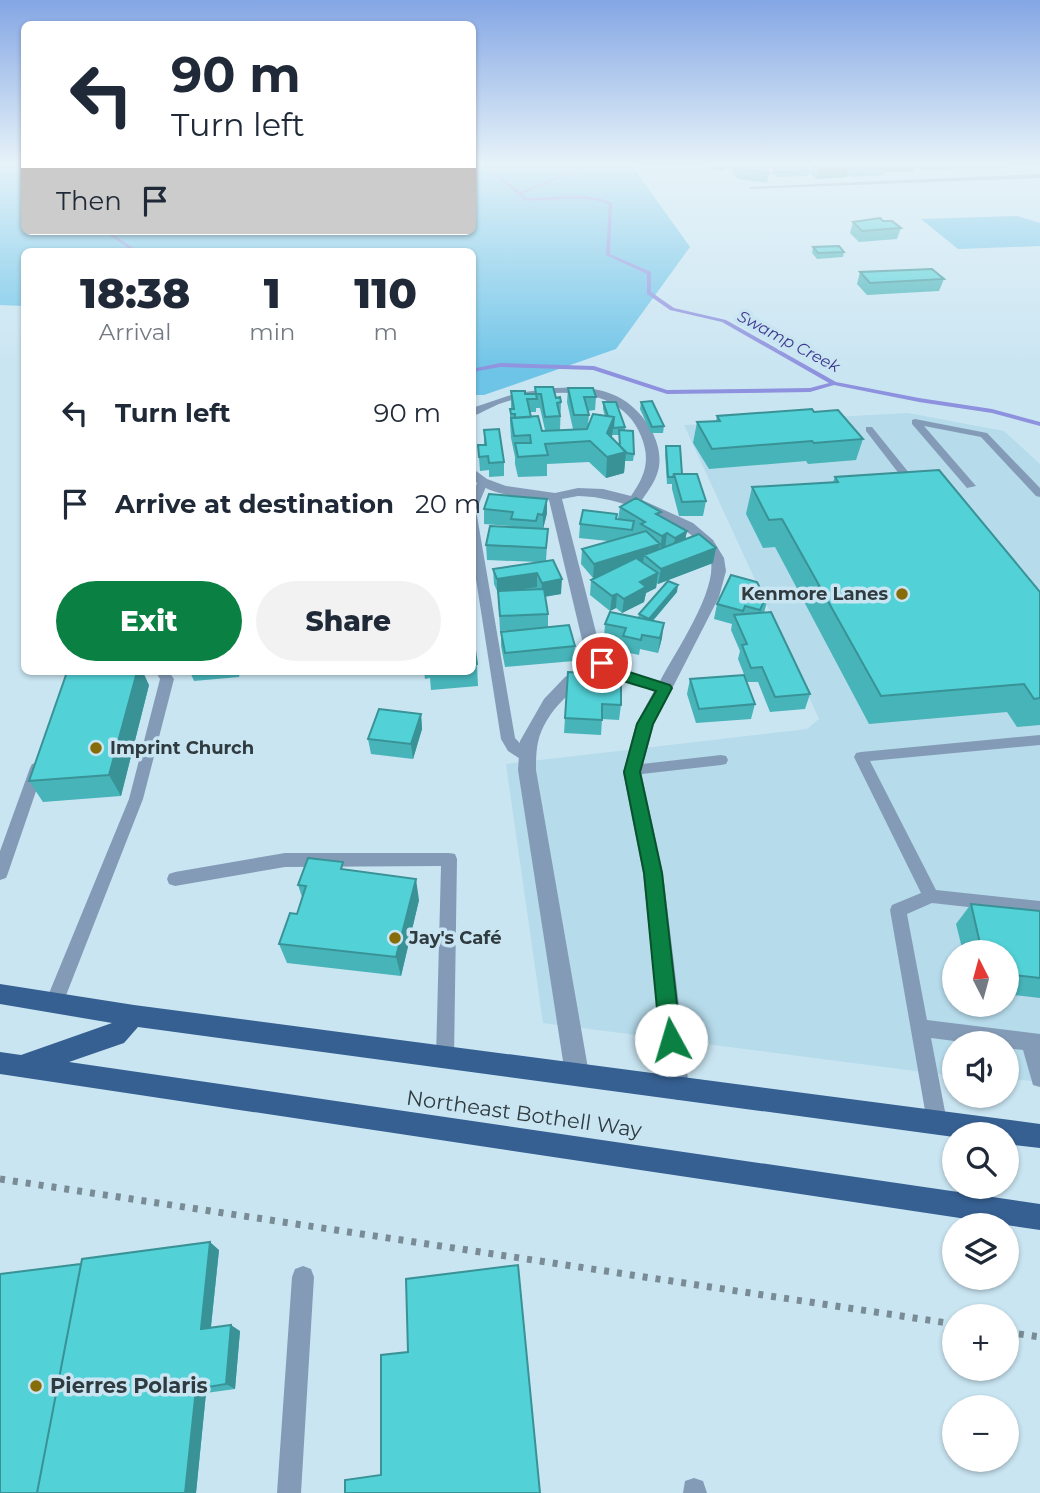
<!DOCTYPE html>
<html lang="en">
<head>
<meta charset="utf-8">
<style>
	body { margin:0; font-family:Montserrat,sans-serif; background:#f2f2f3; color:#1f2937; height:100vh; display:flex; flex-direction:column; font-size:26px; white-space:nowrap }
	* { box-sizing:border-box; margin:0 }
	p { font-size:23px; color:#747a83 }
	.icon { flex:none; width:38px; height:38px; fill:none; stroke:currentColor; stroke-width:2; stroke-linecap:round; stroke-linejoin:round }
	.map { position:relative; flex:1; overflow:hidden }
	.sheet { position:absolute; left:21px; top:248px; width:455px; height:427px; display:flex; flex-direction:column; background:#fff; border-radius:10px; box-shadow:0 2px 5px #0004 }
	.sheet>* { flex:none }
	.banner { position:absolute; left:21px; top:21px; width:455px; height:214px; border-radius:10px; box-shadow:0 2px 5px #0004; background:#fff; color:#1f2937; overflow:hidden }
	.needle { width:46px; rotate:354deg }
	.tools { position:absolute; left:942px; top:940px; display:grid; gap:14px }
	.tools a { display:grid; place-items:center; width:77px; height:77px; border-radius:50%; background:#fff; box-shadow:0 2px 5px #0004; font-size:35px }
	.pin { position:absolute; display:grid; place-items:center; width:60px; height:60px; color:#fff; margin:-30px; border:4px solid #fff; border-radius:50%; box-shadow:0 2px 7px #0007 }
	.me { position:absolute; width:77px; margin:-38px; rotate:354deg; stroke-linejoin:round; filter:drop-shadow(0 0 5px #0008) }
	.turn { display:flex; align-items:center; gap:24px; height:147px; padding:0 35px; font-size:32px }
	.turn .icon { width:91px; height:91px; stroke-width:2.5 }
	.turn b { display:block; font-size:49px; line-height:60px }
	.then { display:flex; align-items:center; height:66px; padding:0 35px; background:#0003; gap:14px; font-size:26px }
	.eta { display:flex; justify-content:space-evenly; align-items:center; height:119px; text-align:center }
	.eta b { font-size:42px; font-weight:800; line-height:49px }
	.cta { display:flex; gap:14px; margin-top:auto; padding:14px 35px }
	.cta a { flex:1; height:80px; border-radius:42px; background:#0b8043; color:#fff; font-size:28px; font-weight:800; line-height:80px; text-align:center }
	.cta a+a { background:#f2f2f3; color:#1f2937 }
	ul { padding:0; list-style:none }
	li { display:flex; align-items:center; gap:21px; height:91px; padding:0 35px }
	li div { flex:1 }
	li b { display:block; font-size:26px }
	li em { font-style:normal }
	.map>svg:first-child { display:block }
	.built { fill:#b6dbeb; fill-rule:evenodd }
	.green { fill:#6ec4e7 }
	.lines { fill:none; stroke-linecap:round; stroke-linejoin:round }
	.stream { fill:#8e91dd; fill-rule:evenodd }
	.path { stroke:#798c95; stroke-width:7; stroke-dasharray:5 8; stroke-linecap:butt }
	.lane { fill:#849bb7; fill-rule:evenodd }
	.street { fill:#849bb7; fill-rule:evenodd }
	.primary { fill:#366092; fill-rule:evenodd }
	.wall { fill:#47b4b9; fill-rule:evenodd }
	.shaded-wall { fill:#399296 }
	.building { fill:#52d1d7; stroke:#399296; stroke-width:2 }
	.route { fill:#0b8043; stroke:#07532c; stroke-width:2 }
	.poi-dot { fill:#876c0a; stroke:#c9e5f2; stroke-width:2.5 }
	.labels { text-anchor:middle; stroke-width:7; stroke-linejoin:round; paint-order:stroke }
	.far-water-label { font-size:16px; font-style:italic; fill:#3d368e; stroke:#c9e5f2 }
	.poi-label { font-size:18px; font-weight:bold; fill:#303b40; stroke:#c9e5f2; text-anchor:start }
	.near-street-label { font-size:21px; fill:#303b40; stroke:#c9e5f2 }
	.near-poi-label { font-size:21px; font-weight:bold; fill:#303b40; stroke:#c9e5f2; text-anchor:start }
</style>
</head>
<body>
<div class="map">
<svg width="1040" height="1493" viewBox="0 0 1040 1493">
	<rect width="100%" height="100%" fill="#c9e5f2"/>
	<!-- built -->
	<path class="built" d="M908,413L1004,431L1040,464V1082L1006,1078V1043H954V1076L543,1023L506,764L807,729L819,719L684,425ZM954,952H1006V1004H954Z"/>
	<!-- green -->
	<path class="green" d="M24,163V231H472L473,163H630L690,247L616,349L484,395H473L472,252H24V306L0,305V167Z
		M1017,216L1040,223V246L958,249L921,219Z"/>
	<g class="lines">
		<!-- stream -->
		<path class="stream" d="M480,163H484L520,192L590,163H594L522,194L525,198H535C561,197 587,192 612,203L610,254L651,272V292L674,308L726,320L836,382L919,398L992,409L1040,422V426L992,413L919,402L834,385L810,392L667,394L593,370L500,367L472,372V369L500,363L594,366L667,390L810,388L829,383L722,322L670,310L647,294V274L606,255L609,205C582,192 552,203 523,200L519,195Z
			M108,231H112L111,233L139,252H134L108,234Z"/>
		<!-- path -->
		<path class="path" d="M0,1179L954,1324
			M1006,1332L1040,1337"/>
		<!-- lane -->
		<path class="lane" d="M915,419L987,433L1040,488V497L1036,496L981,437L924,426L976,486L967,488L912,424V420Z
			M866,427H872L918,484V488H910L866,431Z
			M483,479L488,482L475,513L477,516L515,738L535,759L533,763L528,764L508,751L501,739L472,554V493L479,480Z
			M156,672H169L174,679L143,799L63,1003L60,1009L54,1011L48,1009L45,1003L129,799L160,679Z
			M1040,735V745L870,761L936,890L1040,901V915L932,903L907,914L927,1020L1040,1034V1087L1033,1085L1023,1050L1006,1048V1043H970L931,1038L947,1122L944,1129L937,1132L930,1129L927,1122L890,910L892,905L921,893L854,757L856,753L861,752Z
			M721,755L726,756L728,760L726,764L721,765L633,775L628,774L626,770L628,766L633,765Z
			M37,763L42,764L44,768L8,873L6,878L0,880V851L30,768L32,764Z
			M285,853H449L455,854L457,859L454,1057L452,1063L445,1066L438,1063L436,1057L441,866L285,867L175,886L169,884L167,879L169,874L175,872Z
			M303,1266L311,1269L314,1277L301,1493H277L292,1277L295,1269Z
			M694,1478L703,1481L707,1493H683L685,1481Z"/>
		<!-- street -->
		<path class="street" d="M1040,174V178L752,189L748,187Z
			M555,388C575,387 596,387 614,395C641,406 666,442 658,471C655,482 648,491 642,500L693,523L713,540L724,558L726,571L719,597L654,724L641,772L663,873L689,1088L685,1096L677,1100L669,1096L665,1088L643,873L623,772L636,724L654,691L615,679L602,670C575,686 545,711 538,742C536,751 536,761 536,770L589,1074L585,1082L577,1086L569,1082L565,1074L518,770L520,741L544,699L565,677L593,661L583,644L549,500C524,497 492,497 472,479V468L487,479L506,486L555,493L578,488L603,489L631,496C645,476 651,460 641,436C620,383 548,388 502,403C492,406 483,413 472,416V408L517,393ZM578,496C611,497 636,507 665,521C682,528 703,539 710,558C720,587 674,654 660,681C632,673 614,670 599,644L562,499Z"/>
		<!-- primary -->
		<path class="primary" d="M0,984L134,1005L1040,1124V1148L1006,1144V1134H954V1137L138,1027L124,1043L69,1062L1040,1204V1230L0,1074V1052L21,1055L112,1023L0,1004Z"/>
	</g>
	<!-- wall -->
	<path class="wall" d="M709,163H753L769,173L767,183L738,179L732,173L733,168H728L725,165L724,170H713L708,165Z
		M844,163H1023L1022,166H1004L1003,168H994L990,166L989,168L955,167L954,169L923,171L915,166L913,172H885L884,175L852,177L847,174V177L817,179L811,174L813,164Z
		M1027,163H1040V164H1030Z
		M773,168L809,171L808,176L777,177L772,173Z
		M883,221L901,228L897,239L859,242L850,233L853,222Z
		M813,247L844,252L843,257L817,259L812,253Z
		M860,272L944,279L939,291L867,295L857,284Z
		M535,387L556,398L561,402L560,430H545L540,408H536V412H530L531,417L542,431L587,429H573L567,402L568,388L596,397L595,410L588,411L589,415L588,424L605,416L603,409V402L625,427V430L634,454L633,461H625L624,473L606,478L589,462L547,464V476L518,477L515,464V456V457L511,438L510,422V409H511V391L525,394H535ZM612,435H619V445L612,438Z
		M641,402L664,426L663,433H651L640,409Z
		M814,412L863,439L856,460L808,464L806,461L709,469L693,443L697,422L716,421L717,416Z
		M484,430L504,462V476L489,477V470L480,471L478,445H484Z
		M666,446L682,474L706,501L703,516H679L672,489V484H667L665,453Z
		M835,477L1040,592V725L1017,727L1007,712L869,724L775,547L763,548L746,514L752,487L833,482Z
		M547,499V513L543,529H548L546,561L561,594L545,597L548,614V627L575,646L574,661L505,667L501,646V632L512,630L500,631L498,593L494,584L493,569L539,562L487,560L486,545L511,526L484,524V509Z
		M620,507L660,516L687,531L685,540L716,548L713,563L658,584L657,583L656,588L646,593L644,602L622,613L616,608L610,611L590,595L591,580L598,577L593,578L581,564L582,549L608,541L579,538L580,524L617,514L616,519H618Z
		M731,575L767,602L764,613L810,694L805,709L770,712L758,682H747L738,659L740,651L731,630L732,624L714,619L717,604Z
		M677,592L653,621L662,638L658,653L640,649L639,655L621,651L622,642L604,638L605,624L638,618L639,614Z
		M472,630L477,664L478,686L431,690L430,678L425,679L424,672H472Z
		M190,672H240L239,677L194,681Z
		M568,672L621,705L619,720L602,719L601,735L564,733Z
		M690,679L755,704L751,719L696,723L687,694Z
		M149,685L121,796L43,802L29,781Z
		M421,714L422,729L413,759L371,754L368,739Z
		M346,870L419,900L401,976L287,963L279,944L297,914L302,897L298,885Z
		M971,904L1040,911V998L1006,994V952H963L956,924Z
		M219,1250L211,1327L240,1331L235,1389L206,1393L196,1493L81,1264Z"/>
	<!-- shaded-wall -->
	<path class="shaded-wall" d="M849,167L847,177L817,179L820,169Z
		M614,417L612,437L606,454L607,433Z
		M626,452L624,473L606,478L607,457Z
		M547,499V513L543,529V515Z
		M687,531L684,545L673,552L675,538Z
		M667,533L665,548L660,551L662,536Z
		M660,544L658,559L644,555L643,563L593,578L594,564Z
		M716,548L713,563L658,584L661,569Z
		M537,573V587L497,593V579Z
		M658,573L656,588L646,593L644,602L622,613L624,599L640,582Z
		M562,579L561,594L541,597L542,583Z
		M678,585L677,592L648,626L649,619Z
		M617,594L616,608L610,611L612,596Z
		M664,623L662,638L658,653L660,638Z
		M137,672H143L149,685L121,796L109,775Z
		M421,714L422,729L413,759L411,744Z
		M416,879L419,900L401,976L396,957Z
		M210,1242L219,1250L210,1335L201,1329Z
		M231,1325L240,1331L235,1389L226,1384Z
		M196,1389L206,1393L196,1493H185Z"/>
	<!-- building -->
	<path class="building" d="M711,163H723L725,165H714Z
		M734,163H760L769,173L739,169Z
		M836,163H844L849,167L820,169L813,164Z
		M849,163H885L887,165L854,167Z
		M804,167L809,171L778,172L773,168Z
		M880,218L883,221H892L901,228L862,231L853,222Z
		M839,246L844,252L818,253L813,247Z
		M932,269L944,279L870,283L860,272Z
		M535,387H553L556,398L560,397L561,402L557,403L560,416L545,417L541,394H536Z
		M568,388H593L596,397H584L589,415H574Z
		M511,391H525V394H536L537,399H527L531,417L515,418V414H511L510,409H514Z
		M652,401L664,426L652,427L641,402Z
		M603,402H616L625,427L613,428L614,417L608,416Z
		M812,409L814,412L838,410L863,439L814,443L812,441L712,449L697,422L720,421L717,416Z
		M593,414L614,417L607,433L626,452L607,457L590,441L545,444L548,455L518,457L515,443H531L530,435L514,436L511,418L538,416L542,431L587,429Z
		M499,429L504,462L489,463L488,456L479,457L478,445H486L484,430Z
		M619,430L633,431L634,454L626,453L620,446Z
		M666,446H680L682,474H674L673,477H668Z
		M939,470L1040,592V698L1034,699L1024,684L881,696L782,519L769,520L752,487L838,482L835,477Z
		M674,474H697L706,501L682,502Z
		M489,494L547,499L543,515L538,514L536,521L511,519L513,512L484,509Z
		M636,498L661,512L656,514L687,531L675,538L667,533L662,536L641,524L645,522L620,507Z
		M583,510L617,514L616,519L634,521L632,530L580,524Z
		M490,526L548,529L546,548L486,545Z
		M646,531L660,544L594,564L582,549Z
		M699,534L716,548L661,569L644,555Z
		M636,558L658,573L640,582L646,587L624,599L617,594L612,596L591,580Z
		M553,560L562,579L542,583L537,573L497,579L493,569Z
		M731,575L757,582L767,602L764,601L760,610L745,606L743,611L717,604Z
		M668,581L678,585L649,619L639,614Z
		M544,589L548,614L500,616L498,591Z
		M610,612L664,623L660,638L642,635L641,640L623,636L626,628L605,624Z
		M771,612L810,694L775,697L762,667L751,668L742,645L747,644L734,615Z
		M569,625L575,646L505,653L501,632Z
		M472,630L477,664L472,665Z
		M67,672H137L109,775L29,781Z
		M568,672L621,675V705L602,704V720L565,718Z
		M744,675L755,704L699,709L690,679Z
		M379,709L421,714L411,744L368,739Z
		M308,858L343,862L341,869L416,879L396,957L279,944L290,913L297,914L306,886L298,885Z
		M971,904L1040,911V978L1006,974V952H982Z
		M210,1242L201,1329L231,1325L226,1384L196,1389L185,1493H37L82,1259Z
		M81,1264L37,1493H0V1274Z
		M518,1265L540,1493H345V1480L381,1475V1355L408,1352L406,1279Z"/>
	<!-- sky -->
	<linearGradient id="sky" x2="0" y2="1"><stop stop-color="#84a6e4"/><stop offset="0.44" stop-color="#e7f3f9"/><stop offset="1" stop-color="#e7f3f9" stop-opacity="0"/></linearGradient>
	<rect width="1040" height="372" fill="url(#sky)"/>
	<!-- route -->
	<path class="route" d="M602,658L626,671L670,685L672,688L653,724L640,772L662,873L681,1040L678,1047L671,1050L663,1047L660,1040L644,873L624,772L637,724L656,691C635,684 609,680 595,663L597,660Z"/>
	<!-- markers -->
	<g class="poi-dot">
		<circle cx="902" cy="594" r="7"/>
		<circle cx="96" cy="748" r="7"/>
		<circle cx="395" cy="938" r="7"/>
		<circle cx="36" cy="1386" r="7"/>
	</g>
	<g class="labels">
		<!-- far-water labels -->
		<g class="far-water-label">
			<text transform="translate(789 341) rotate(28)" y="6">Swamp Creek</text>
		</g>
		<!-- poi labels -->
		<g class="poi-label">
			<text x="888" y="600" text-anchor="end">Kenmore Lanes</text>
			<text x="110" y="754">Imprint Church</text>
			<text x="409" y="944">Jay's Café</text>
		</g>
		<!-- near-street labels -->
		<g class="near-street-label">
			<text transform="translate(524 1114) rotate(8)" y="7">Northeast Bothell Way</text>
		</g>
		<!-- near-poi labels -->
		<g class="near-poi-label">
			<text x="50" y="1393">Pierres Polaris</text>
		</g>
	</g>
</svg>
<div class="tools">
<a><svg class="needle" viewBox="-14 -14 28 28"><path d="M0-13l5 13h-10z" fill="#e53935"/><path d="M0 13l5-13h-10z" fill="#747a83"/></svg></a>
<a><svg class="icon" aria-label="sound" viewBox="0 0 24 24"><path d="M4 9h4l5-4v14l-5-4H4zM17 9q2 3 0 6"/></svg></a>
<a><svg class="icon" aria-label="search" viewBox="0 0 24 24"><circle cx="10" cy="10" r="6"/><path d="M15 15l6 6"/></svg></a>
<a><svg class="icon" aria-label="layers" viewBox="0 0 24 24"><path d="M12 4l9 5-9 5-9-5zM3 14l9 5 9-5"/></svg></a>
<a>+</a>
<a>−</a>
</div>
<div class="pin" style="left:602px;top:663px;background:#d93025"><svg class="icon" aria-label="arrive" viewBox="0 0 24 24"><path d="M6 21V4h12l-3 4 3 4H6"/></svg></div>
<svg class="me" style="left:671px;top:1040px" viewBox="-20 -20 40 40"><circle r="19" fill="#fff"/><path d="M0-13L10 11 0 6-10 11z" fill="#0b8043"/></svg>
<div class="banner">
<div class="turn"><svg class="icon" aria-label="left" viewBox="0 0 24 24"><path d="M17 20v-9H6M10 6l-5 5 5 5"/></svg><div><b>90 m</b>Turn left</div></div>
<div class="then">Then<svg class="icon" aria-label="arrive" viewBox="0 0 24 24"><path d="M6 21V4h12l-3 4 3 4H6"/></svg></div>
</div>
<section class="sheet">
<div class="eta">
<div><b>18:38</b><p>Arrival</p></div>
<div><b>1</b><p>min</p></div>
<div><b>110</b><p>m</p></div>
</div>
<ul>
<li><svg class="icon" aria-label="left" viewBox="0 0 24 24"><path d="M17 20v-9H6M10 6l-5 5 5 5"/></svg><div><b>Turn left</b></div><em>90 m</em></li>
<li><svg class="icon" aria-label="arrive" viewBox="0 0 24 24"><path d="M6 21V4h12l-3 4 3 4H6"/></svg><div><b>Arrive at destination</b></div><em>20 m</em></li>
</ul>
<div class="cta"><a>Exit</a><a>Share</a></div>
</section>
</div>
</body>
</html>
